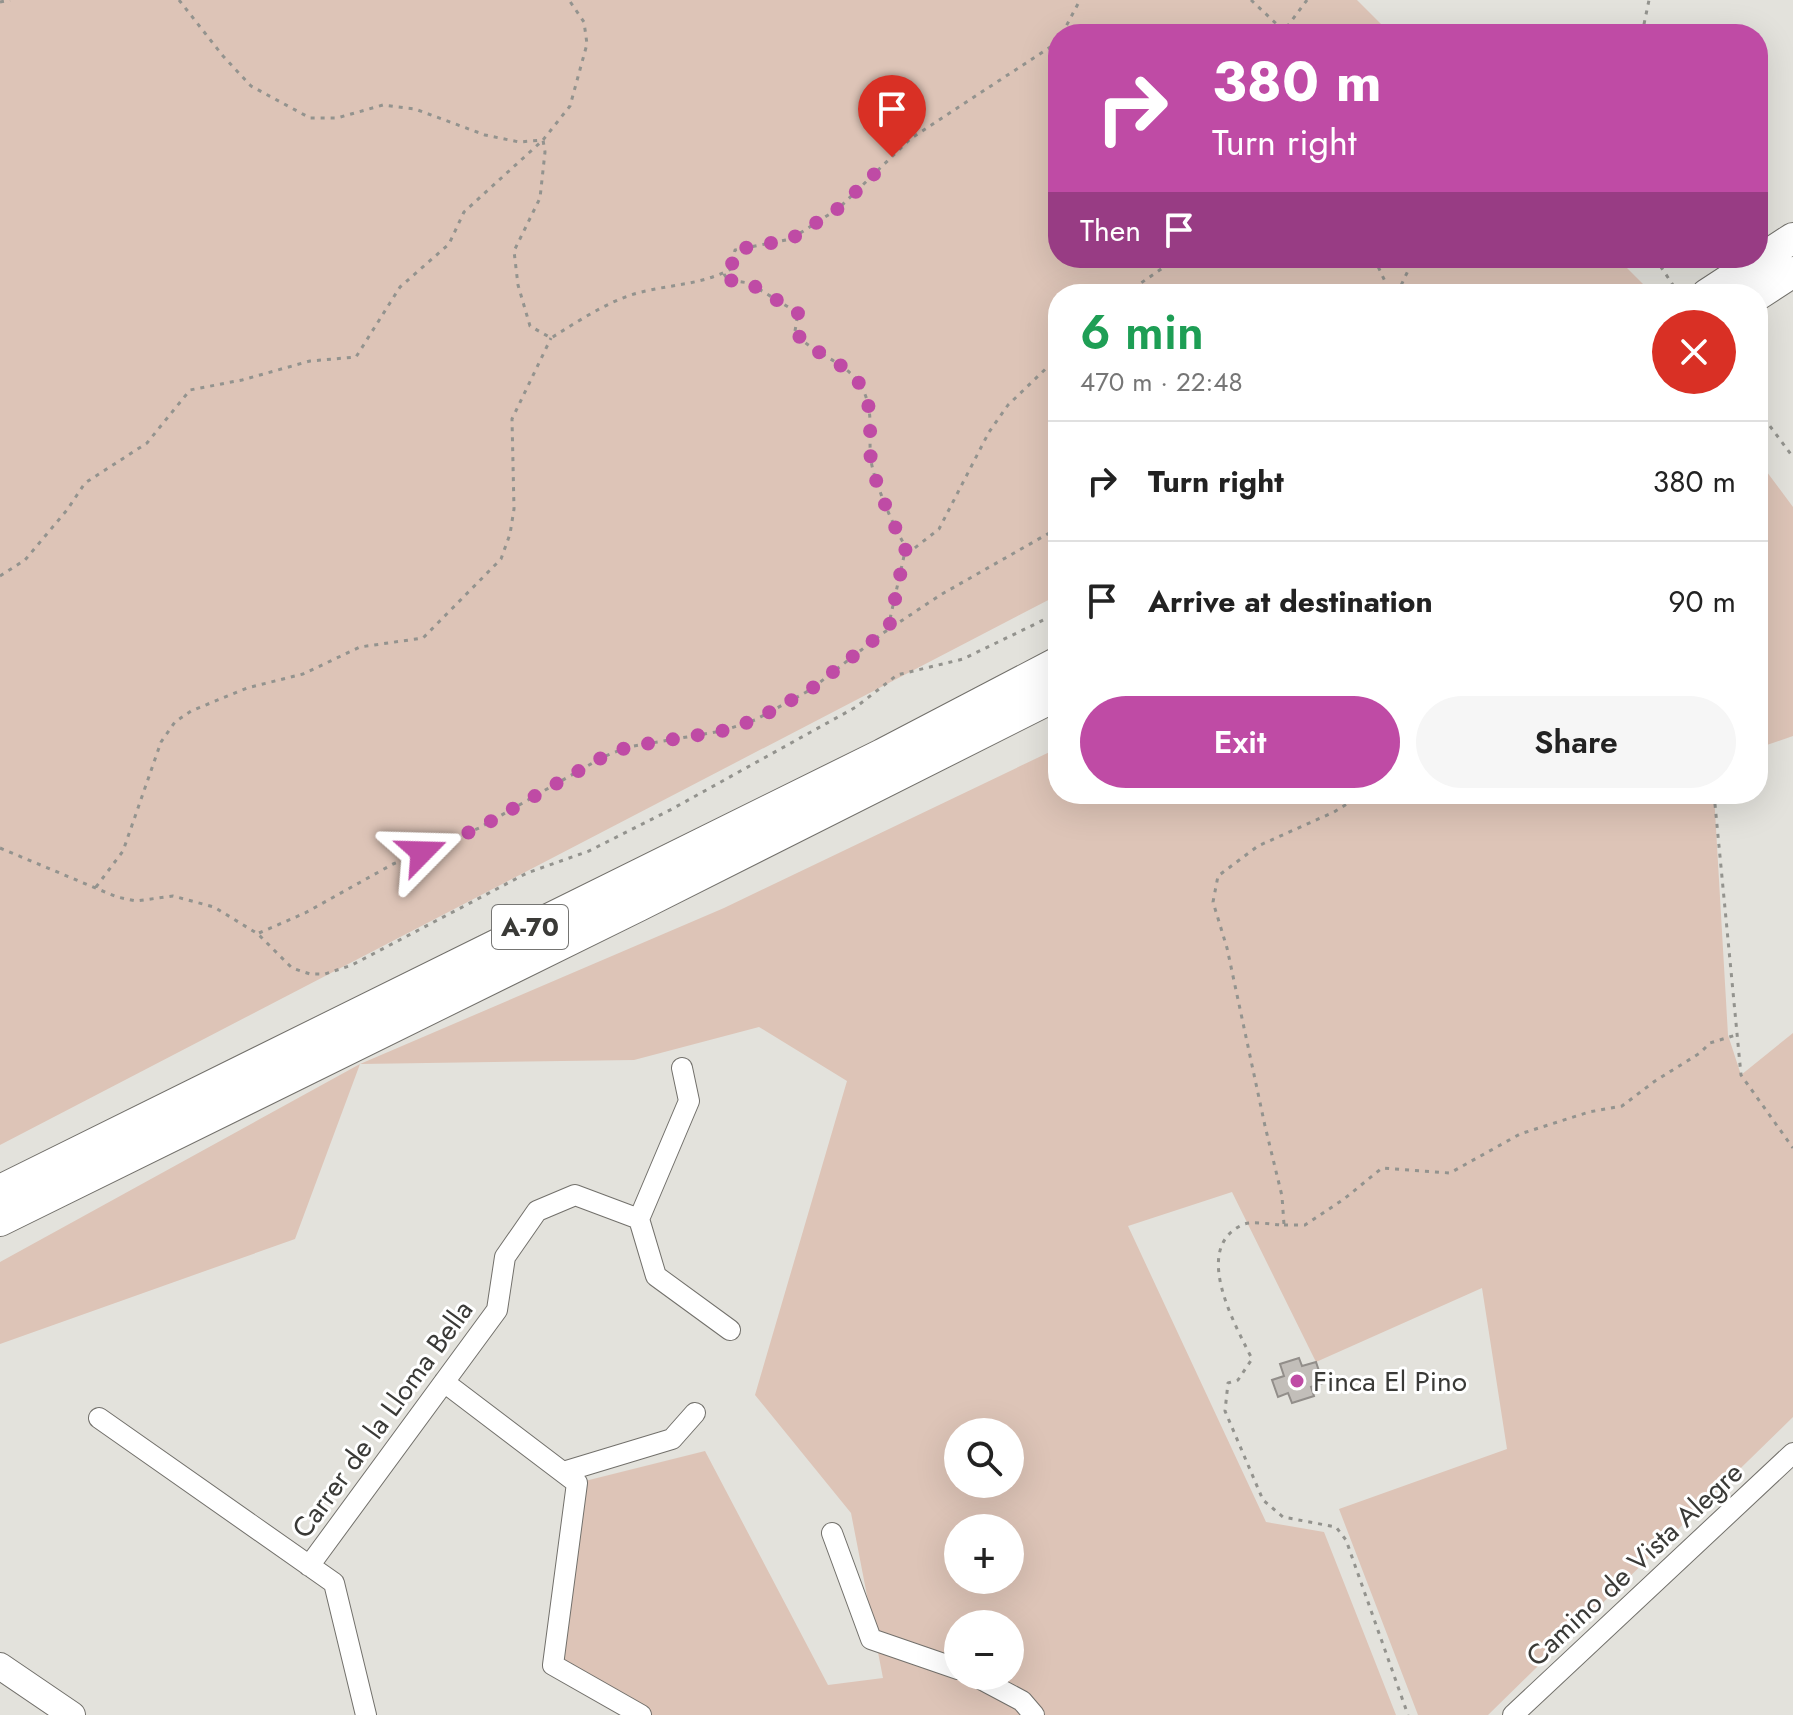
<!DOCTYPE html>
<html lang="en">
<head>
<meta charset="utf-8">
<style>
	body { margin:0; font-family:Jost,sans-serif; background:#f6f6f6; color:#222; height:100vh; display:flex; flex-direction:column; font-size:30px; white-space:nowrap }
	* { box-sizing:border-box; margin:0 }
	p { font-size:26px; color:#767676 }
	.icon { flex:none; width:44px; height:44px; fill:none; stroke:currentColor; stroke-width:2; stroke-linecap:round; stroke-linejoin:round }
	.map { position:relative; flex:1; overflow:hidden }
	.side { position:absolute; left:1048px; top:284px; width:720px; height:520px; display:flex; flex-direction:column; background:#fff; border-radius:32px; box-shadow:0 8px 32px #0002 }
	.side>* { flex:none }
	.guide { position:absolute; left:1048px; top:24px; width:720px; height:244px; border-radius:32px; box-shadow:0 8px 32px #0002; background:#bf4ba5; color:#fff; overflow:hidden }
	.buttons { position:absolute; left:944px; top:1418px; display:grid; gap:16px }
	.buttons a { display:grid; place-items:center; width:80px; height:80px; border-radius:50%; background:#fff; box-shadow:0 8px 32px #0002; font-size:40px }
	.pin { position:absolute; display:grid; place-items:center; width:68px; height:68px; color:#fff; margin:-82px -34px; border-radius:50% 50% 50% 0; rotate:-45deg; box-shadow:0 0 8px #0007 }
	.pin .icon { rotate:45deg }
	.me { position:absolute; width:88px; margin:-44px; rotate:68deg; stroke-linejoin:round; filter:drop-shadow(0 0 6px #0008) }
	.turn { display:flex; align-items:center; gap:28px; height:168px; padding:0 32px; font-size:36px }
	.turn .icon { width:104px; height:104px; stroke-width:2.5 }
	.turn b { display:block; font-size:56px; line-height:68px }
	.then { display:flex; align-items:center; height:76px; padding:0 32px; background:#0003; gap:16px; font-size:30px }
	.round { display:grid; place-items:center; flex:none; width:84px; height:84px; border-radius:42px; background:#f6f6f6 }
	.head { display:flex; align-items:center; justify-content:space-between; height:136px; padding:0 32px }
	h1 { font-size:48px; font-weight:600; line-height:60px; color:#1e9e55 }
	.cta { display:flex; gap:16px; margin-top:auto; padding:16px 32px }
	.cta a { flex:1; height:92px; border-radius:48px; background:#bf4ba5; color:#fff; font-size:32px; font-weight:600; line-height:92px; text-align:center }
	.cta a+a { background:#f6f6f6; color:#222 }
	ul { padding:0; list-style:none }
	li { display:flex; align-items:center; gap:24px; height:120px; padding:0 32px; border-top:2px solid #e0e0e0 }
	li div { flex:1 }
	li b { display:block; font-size:30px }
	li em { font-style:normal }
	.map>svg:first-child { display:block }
	.green { fill:#ddc4b7; fill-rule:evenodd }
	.building { fill:#c2beb9; stroke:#928e8a; stroke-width:2 }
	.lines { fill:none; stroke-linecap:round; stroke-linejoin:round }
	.minor-casing { stroke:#72706b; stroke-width:22 }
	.major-casing { stroke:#72706b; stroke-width:28 }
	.highway-casing { stroke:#72706b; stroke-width:32 }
	.path { stroke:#93938e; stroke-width:3; stroke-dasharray:4 6; stroke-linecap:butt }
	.minor { stroke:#fff; stroke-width:20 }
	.major { stroke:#fff; stroke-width:26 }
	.highway { stroke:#fff; stroke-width:30 }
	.route { stroke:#bf4ba5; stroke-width:14; stroke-dasharray:0 25.2 }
	.poi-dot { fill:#bf4ba5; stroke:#fff; stroke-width:3 }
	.labels { text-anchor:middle; stroke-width:6; stroke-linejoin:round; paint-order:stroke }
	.shield { fill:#fff; stroke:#757573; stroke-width:2 }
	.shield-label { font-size:26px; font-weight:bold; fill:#3a3a37 }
	.poi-label { font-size:28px; fill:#3a3a37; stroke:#fff; text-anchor:start }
	.street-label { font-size:28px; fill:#3a3a37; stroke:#fff }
</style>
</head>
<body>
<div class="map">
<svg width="1793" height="1715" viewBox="0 0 1793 1715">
	<rect width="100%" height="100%" fill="#e3e2dc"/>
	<!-- green -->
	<path class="green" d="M0,0H1357L1391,34H1058V258H1617L1647,288L1636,294H1058V595L0,1145Z
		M1758,460L1793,507V736L1758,748Z
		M1058,748V794H1714L1728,1035L1741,1075L1793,1033V1417L1488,1715H1418L1339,1509L1507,1449L1482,1288L1316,1362L1232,1192L1128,1226L1266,1522L1324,1532L1396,1715H641L553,1665L577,1483L705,1451L828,1685L883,1678L851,1513L755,1395L847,1081L759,1027L634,1060L360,1064L295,1239L0,1344V1262L360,1064L724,908ZM958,1432H1010V1484H958ZM958,1528H1010V1580H958ZM958,1624H1010V1676H958Z"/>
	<!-- building -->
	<path class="building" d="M1299,1358L1302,1366L1316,1362L1323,1383L1311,1387L1314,1396L1292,1403L1288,1393L1278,1397L1272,1380L1284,1376L1280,1364Z"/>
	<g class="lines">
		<defs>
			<path id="minor" d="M682,1068L689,1101L639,1219L656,1276L730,1330
				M444,1382L577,1483L553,1665L641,1715
				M99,1418L334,1583L366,1715
				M563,1472L672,1439L695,1413
				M832,1533L871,1639L958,1669
				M309,1566L497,1310L505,1257L537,1211L575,1195L639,1219
				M975,1676L1022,1701L1034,1715
				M1513,1715L1793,1453"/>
			<path id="major" d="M0,1666L72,1715"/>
			<path id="highway" d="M1707,294L1793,238
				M1758,295L1793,272
				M0,1190L882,754L1058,662
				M0,1221L639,906L1058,695"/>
		</defs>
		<!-- minor casing -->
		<use href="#minor" class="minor-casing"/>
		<!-- major casing -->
		<use href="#major" class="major-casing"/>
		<!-- highway casing -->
		<use href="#highway" class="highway-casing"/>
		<!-- path -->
		<path class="path" d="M179,0L223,56L251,86L310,118H337L383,105L415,109L485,135L519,142L543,140L570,106L587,44L584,22L569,0
			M1251,0L1284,31L1307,0
			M0,2L10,0
			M1062,34L1080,0
			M1642,34L1649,0
			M1374,258L1391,294
			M1655,258L1679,294
			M724,274L728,280L749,283L798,313L795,331C812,357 849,359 864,392C874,414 868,437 871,460C873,479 895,531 906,547L888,628
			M1125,294L1167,265L1171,258
			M1397,294L1414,258
			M1758,410L1793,457
			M907,554L939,529L989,432L1008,405L1058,357
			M0,576L25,560L67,510L85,483L147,443L190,390L242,380L310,361L356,357L400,287L449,244L464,212L543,140L545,152L540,198L514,251L518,285L530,326L551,338C577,322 605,303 634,294C668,284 699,286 731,269L735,250L791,239L839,208L910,139L1058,42
			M1363,794L1334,812L1258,846L1218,876L1213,902L1227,948L1265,1126L1282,1196L1284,1225C1273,1225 1251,1220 1242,1225C1191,1249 1236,1326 1252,1359L1238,1380L1228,1383L1225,1411L1263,1500L1283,1517L1336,1527L1346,1540L1408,1715
			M1714,794L1741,1075L1793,1148
			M0,848L117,897L136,901L173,896L214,907L258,934L292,968L310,974H325L352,965L527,873L589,851L672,809L856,707L897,675L963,659L1058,613
			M96,887L123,851L161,742L175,722L191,711L247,688L303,674L360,647L423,638L501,559L510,534L514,509L512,419L551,338
			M259,933L305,913L393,864L479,828L603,757L628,747L722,731L755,720L810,690L883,633L942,594L1058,528
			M1284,1225H1305L1344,1199L1382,1168L1450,1173L1520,1134L1589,1112L1622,1106L1655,1081L1700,1053L1710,1043L1736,1035"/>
		<!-- minor -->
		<use href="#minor" class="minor"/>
		<!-- major -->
		<use href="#major" class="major"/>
		<!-- highway -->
		<use href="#highway" class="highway"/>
	</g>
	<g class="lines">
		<!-- route -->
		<path class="route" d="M422,852L479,828L603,757L628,747L722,731L755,720L810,690L889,628L906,547C895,531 873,479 871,460C868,437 874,414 864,392C849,359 812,357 795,331L798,313L749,283L728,280L724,273L731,269L735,250L791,239L839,208L892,157"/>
	</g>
	<!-- markers -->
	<circle class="poi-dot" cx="1297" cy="1381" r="8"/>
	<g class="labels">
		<!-- shield labels -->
		<rect class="shield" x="492" y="905" width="76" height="44" rx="6"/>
		<g class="shield-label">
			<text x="530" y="936">A-70</text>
		</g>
		<!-- poi labels -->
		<g class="poi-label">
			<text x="1313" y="1391">Finca El Pino</text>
		</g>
		<!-- street labels -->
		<g class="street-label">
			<text transform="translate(382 1419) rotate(-54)" y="10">Carrer de la Lloma Bella</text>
			<text transform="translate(1634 1564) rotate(-43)" y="10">Camino de Vista Alegre</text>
		</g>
	</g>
</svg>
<div class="buttons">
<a><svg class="icon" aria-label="search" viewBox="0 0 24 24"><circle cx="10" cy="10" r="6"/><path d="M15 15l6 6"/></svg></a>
<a>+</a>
<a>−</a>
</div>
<div class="pin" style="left:892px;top:157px;background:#d93025"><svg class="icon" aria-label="arrive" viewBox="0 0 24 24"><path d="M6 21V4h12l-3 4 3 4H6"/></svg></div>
<svg class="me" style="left:422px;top:852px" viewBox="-20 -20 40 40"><path d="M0-17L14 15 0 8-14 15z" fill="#bf4ba5" stroke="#fff" stroke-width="4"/></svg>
<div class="guide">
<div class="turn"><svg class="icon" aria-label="right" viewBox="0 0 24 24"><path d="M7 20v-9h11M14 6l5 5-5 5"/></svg><div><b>380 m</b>Turn right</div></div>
<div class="then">Then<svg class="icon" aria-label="arrive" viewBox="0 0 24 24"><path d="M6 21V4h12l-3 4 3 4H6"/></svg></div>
</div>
<section class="side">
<div class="head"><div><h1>6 min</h1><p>470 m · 22:48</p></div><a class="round" style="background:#d93025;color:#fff"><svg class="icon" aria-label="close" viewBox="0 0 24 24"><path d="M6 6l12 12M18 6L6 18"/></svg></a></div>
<ul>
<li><svg class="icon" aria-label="right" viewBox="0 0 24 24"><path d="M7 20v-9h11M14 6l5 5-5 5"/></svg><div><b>Turn right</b></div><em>380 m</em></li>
<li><svg class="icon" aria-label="arrive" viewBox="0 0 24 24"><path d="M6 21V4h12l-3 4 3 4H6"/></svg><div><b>Arrive at destination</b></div><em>90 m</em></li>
</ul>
<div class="cta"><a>Exit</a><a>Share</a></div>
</section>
</div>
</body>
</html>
